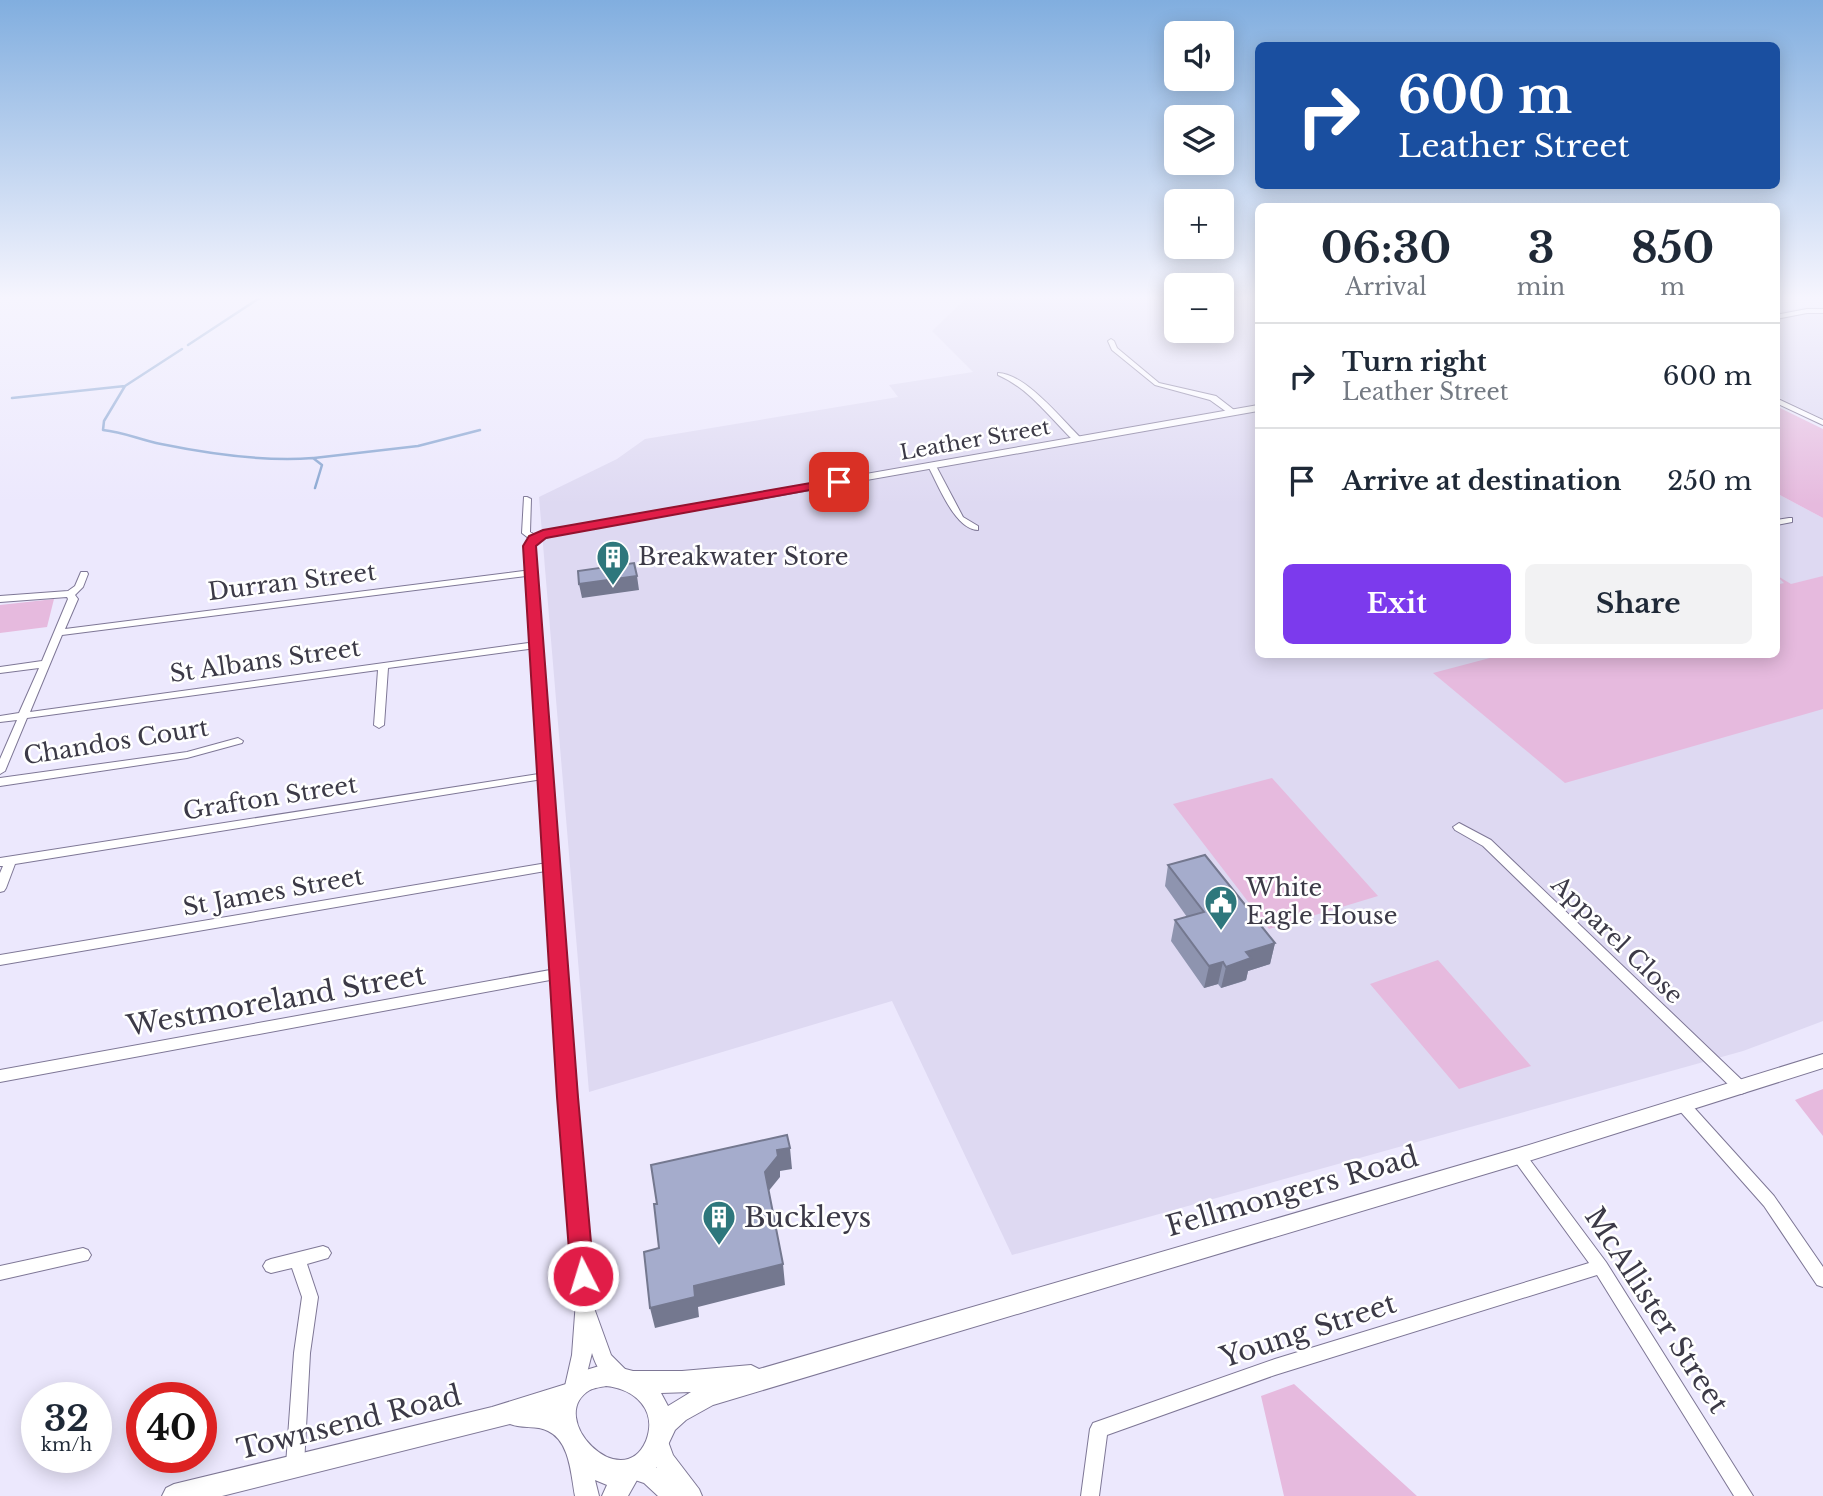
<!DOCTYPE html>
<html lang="en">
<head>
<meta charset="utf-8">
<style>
	body { margin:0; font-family:"Libre Baskerville",serif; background:#f2f2f3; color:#1f2937; height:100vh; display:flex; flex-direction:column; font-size:26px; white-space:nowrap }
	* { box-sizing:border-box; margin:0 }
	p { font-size:23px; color:#747a83 }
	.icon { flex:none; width:38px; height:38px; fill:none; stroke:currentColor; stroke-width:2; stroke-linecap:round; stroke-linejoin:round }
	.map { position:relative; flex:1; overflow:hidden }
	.side { position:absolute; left:1255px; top:203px; width:525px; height:455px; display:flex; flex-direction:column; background:#fff; border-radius:10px; box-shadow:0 4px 18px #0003 }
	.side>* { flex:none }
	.banner { position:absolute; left:1255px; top:42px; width:525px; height:147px; border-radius:10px; box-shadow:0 4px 18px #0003; background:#1a4fa0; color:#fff; overflow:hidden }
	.tools { position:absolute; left:1164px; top:21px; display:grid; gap:14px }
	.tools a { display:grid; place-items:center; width:70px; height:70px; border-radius:10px; background:#fff; box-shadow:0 4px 18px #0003; font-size:35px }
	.speed { position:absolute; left:21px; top:1382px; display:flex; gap:14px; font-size:35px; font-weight:700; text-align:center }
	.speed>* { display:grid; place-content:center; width:91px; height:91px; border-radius:50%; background:#fff; box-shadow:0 4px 18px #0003; line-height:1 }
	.speed small { font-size:18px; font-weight:400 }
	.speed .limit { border:10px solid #d22; background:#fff; color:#111 }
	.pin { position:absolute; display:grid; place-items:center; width:60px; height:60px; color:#fff; margin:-30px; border-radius:14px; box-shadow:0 4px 10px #0006 }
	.me { position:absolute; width:77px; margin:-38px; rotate:355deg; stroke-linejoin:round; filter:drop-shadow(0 0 5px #0008) }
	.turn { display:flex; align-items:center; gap:24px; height:147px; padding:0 28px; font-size:32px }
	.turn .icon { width:91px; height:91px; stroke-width:2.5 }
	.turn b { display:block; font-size:49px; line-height:60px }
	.eta { display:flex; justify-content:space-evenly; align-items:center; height:119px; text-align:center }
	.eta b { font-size:42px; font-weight:700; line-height:49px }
	.button { display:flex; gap:14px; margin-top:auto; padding:14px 28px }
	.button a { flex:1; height:80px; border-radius:10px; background:#7c3aed; color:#fff; font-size:28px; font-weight:700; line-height:80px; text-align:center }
	.button a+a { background:#f2f2f3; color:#1f2937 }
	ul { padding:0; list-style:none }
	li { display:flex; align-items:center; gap:21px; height:105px; padding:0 28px; border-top:2px solid #e0e1e3 }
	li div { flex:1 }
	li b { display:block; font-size:26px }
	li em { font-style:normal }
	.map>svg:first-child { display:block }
	.built { fill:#ded9f2 }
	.green { fill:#e6bade }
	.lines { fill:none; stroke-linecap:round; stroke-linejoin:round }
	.stream { stroke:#87a5d1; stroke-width:2.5 }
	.minor-casing { stroke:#7e7796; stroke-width:2 }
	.tertiary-casing { stroke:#7e7796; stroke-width:2 }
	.secondary-casing { stroke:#7e7796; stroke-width:2 }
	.minor { fill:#fff; fill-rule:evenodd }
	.tertiary { fill:#fff; fill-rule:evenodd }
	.secondary { fill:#fff; fill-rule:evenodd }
	.wall { fill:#8e94af }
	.shaded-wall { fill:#74788f }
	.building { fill:#a5accc; stroke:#74788f; stroke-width:2 }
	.route { fill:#e11d48; stroke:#92132f; stroke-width:2 }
	.labels { text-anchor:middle; stroke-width:5; stroke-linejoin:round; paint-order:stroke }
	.far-street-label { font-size:21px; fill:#3c3a47; stroke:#fff }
	.poi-label { font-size:24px; fill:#3c3a47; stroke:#fff; text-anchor:start }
	.street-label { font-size:24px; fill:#3c3a47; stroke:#fff }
	.near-street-label { font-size:28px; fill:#3c3a47; stroke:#fff }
	.near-poi-label { font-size:28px; fill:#3c3a47; stroke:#fff; text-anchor:start }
</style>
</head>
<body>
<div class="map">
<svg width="1823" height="1496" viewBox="0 0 1823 1496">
	<rect width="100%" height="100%" fill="#ece8fd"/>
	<!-- built -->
	<path class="built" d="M969,295H1176V331H1222V295H1258V654H1776V493L1823,518V1021L1743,1051L1012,1255L892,1001L589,1092L539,497L617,459L645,439L898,397L889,385L973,372L932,331Z
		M1808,307L1823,308V419L1776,396V312Z"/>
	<!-- green -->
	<path class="green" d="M1776,406L1823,429V518L1776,493Z
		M1776,575L1791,584L1823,576V709L1565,783L1433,673L1505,654H1776V585L1784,583Z
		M54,599L47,627L0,633V605Z
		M1272,778L1378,896L1269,929L1173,804Z
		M1438,960L1531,1066L1459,1089L1370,984Z
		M1823,1089V1136L1795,1100Z
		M1294,1384L1417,1496H1284L1261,1396Z"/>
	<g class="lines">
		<!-- stream -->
		<path class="stream" d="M188,345L264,295
			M125,386L104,421L103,430C124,432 140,440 161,444C210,454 263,462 313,458L322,465L315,488
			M12,398L125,386L182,349
			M314,458L418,446L480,430"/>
		<defs>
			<path id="minor" d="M1111,339L1114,341L1117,348L1159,383L1216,396L1238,413L1231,415L1210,400L1155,385L1112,350L1108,341Z
				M998,373C1026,374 1061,419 1081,438V442H1075C1051,419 1029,388 998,375Z
				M1776,398L1823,420V425L1776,403Z
				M929,464H935L963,517L978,526V530C955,530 938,484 928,466Z
				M524,497H527L531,499L530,532L537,536V540H531L522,533Z
				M1789,518H1792V522L1776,525V520Z
				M531,570L535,573L534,575L62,635L30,712L536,642L541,645L536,648L388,668L384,725L379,728L374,725L378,670L27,718L5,771L0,774V759L17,720L0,722V716L19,713L39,668L0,673V667L42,661L68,599L67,597L0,602V596L68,591L75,586L81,572H87L88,574L83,587L75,595L78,599L65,629Z
				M238,738L243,741L242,743L187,758L0,786V778L187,752Z
				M545,773L549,774L550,776L549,778L15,864L6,888L4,891L0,892V873L3,866H0V858Z
				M1459,823L1491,840L1746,1084L1748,1088L1746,1092L1741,1094L1736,1092L1483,846L1455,830L1453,827Z
				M553,862L557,863L559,866L557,869L0,965V955Z
				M561,968L565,970L567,973L565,976L561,978L0,1082V1070Z
				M1684,1100L1689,1102L1774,1196L1823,1267V1287L1817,1285L1764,1206L1679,1110L1677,1106L1679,1102Z
				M1519,1150L1524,1152L1606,1262L1753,1496H1734L1597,1275L1275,1375L1107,1435L1099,1496H1081L1090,1429L1093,1423L1275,1359L1589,1263L1514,1160L1512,1156L1514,1152Z
				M323,1246L328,1248L331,1253L328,1258L307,1264L318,1297L310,1353L304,1465L301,1471L295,1474L289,1471L286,1465L294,1353L302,1297L292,1268L271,1273L266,1271L263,1266L266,1261L271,1259Z
				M83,1248L88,1250L91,1255L88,1260L0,1280V1266Z"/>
			<path id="tertiary" d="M1807,309H1823V313H1807L1776,319V315Z
				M1258,405V411L560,534L538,540L535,546L536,573L594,1308L611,1355L625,1369L628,1376L625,1383L618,1386C604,1380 596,1367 592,1353L582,1393L575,1396L568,1393L565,1386L572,1355L576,1301L526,573L525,546L531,536L559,528Z
				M659,1433L666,1436L673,1455L699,1489L702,1496H658L644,1483L626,1477L623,1470L626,1463L633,1460L657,1468L649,1443L652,1436Z"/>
			<path id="secondary" d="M1823,1054V1068L1519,1164L713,1405L686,1420L675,1430L658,1466L648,1476L637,1480L628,1496H602L607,1485L595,1480L599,1496H575C571,1475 570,1441 548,1431C537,1425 522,1429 510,1424L222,1496H162L166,1488L174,1484L492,1407L566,1384L576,1373L606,1364L633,1371H682L751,1365L759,1369L1519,1148ZM606,1386C635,1389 658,1410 646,1441C622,1496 544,1417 590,1390C594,1388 601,1387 606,1386ZM691,1392L668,1406L661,1393Z"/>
		</defs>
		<!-- minor casing -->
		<use href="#minor" class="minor-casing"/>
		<!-- tertiary casing -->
		<use href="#tertiary" class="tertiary-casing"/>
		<!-- secondary casing -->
		<use href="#secondary" class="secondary-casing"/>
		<!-- minor -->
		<use href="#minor" class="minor"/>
		<!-- tertiary -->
		<use href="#tertiary" class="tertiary"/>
		<!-- secondary -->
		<use href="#secondary" class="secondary"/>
	</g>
	<!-- wall -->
	<path class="wall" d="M1168,865L1261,925L1275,943L1270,964L1248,971L1246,980L1241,982L1221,988L1218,984L1204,988L1171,941L1175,920L1187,917L1165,886Z"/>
	<!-- shaded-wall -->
	<path class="shaded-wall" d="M637,576L639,590L582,598L579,584Z
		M1275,943L1270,964L1248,971L1246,980L1221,988L1226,967L1246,952Z
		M1223,962L1218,984L1204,988L1209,966Z
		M790,1148L792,1169L780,1171V1177L767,1193L765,1172L777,1150Z
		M783,1264L785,1285L698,1307L699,1317L655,1328L650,1308L694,1286Z"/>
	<!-- building -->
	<path class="building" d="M634,563L637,576L579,584L578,571Z
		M1205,855L1250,911L1253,910L1262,921L1258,922L1275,943L1246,952L1251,958L1226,967L1223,962L1209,966L1175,920L1204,912L1168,865Z
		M787,1135L790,1148L777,1150L778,1156L765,1172L783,1264L694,1286L695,1297L650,1308L644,1252L659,1248L654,1204H657L651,1165Z"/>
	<!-- sky -->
	<linearGradient id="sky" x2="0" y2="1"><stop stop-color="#81aedf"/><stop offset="0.59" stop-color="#f6f5fe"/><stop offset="1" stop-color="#f6f5fe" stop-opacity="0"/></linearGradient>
	<rect width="1823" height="504" fill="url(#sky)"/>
	<!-- route -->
	<path class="route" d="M839,478L843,479V484L546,538L536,546L578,1097L594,1276L591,1283L583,1287L574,1283L571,1276L557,1097L523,546L529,536L543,530Z"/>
	<!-- icons -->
	<defs>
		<symbol id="building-pin" viewBox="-11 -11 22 30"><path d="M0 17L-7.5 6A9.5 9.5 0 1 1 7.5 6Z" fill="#2e777c" stroke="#fff"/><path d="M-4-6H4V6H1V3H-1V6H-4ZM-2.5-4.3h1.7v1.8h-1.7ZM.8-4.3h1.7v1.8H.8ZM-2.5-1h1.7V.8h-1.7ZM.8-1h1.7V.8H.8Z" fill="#fff"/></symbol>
		<symbol id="civic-pin" viewBox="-11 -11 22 30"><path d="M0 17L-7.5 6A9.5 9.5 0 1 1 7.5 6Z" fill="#2e777c" stroke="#fff"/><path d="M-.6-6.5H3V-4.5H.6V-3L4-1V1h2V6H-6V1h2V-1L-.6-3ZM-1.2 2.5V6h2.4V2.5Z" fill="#fff"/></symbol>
	</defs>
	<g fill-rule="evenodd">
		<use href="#building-pin" x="594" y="538" width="38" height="52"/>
		<use href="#civic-pin" x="1202" y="883" width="38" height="52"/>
		<use href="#building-pin" x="700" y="1198" width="38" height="52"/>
	</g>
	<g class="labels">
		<!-- far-street labels -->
		<g class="far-street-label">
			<text transform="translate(975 440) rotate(-10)" y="7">Leather Street</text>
		</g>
		<!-- poi labels -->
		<g class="poi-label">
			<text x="638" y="565">Breakwater Store</text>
			<text x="1246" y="896">White<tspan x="1246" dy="28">Eagle House</tspan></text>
		</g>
		<!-- street labels -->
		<g class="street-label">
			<text transform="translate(292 582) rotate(-7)" y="8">Durran Street</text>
			<text transform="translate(265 661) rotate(-8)" y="8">St Albans Street</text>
			<text transform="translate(116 742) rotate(-9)" y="8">Chandos Court</text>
			<text transform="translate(270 798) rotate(-9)" y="8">Grafton Street</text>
			<text transform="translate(273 892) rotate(-10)" y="8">St James Street</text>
			<text transform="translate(1617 940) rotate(44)" y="8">Apparel Close</text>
		</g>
		<!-- near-street labels -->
		<g class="near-street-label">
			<text transform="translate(276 1000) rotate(-10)" y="10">Westmoreland Street</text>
			<text transform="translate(1292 1191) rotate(-16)" y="10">Fellmongers Road</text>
			<text transform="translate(1657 1310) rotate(57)" y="10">McAllister Street</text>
			<text transform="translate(1308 1330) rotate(-18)" y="10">Young Street</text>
			<text transform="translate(349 1422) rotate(-14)" y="10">Townsend Road</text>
		</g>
		<!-- near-poi labels -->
		<g class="near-poi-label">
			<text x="744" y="1227">Buckleys</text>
		</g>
	</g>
</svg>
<div class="tools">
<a><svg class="icon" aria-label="sound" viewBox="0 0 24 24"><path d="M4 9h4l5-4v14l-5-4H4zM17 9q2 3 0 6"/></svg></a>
<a><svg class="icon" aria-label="layers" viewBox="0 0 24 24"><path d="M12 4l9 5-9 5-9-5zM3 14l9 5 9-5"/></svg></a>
<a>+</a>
<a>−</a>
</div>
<div class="speed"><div>32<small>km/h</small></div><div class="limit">40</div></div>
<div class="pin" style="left:839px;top:482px;background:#d93025"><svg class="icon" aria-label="arrive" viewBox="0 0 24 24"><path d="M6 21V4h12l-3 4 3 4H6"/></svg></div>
<svg class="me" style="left:583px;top:1276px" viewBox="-20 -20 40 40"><circle r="17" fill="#e11d48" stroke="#fff" stroke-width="3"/><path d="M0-11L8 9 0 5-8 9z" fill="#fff"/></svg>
<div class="banner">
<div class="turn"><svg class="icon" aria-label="right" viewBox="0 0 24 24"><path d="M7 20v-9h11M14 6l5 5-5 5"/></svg><div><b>600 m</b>Leather Street</div></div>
</div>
<section class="side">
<div class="eta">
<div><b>06:30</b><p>Arrival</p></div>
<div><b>3</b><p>min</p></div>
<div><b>850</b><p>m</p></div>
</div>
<ul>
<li><svg class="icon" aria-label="right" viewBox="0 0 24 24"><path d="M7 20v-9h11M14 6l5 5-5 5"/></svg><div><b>Turn right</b><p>Leather Street</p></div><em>600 m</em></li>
<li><svg class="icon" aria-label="arrive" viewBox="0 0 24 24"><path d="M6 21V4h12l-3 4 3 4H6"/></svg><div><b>Arrive at destination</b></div><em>250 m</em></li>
</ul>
<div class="button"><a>Exit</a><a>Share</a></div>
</section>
</div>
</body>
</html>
